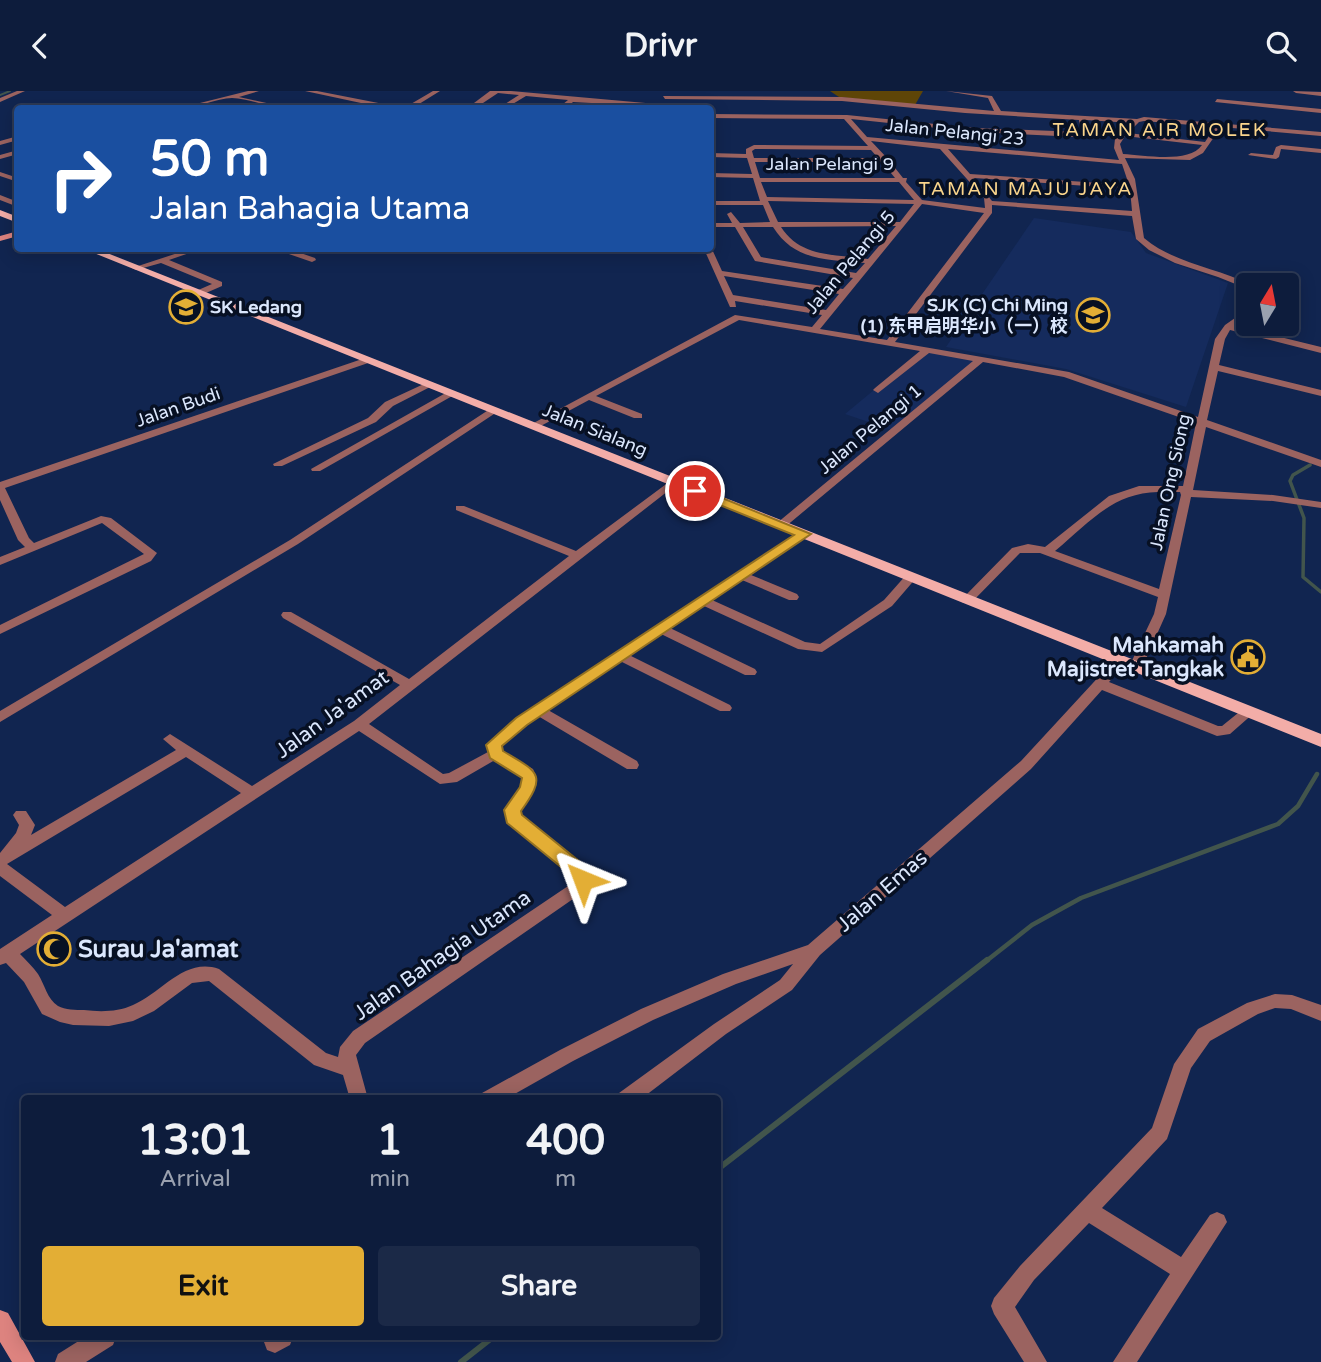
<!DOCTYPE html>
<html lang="en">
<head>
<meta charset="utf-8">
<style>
	body { margin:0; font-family:"Varela Round","Noto Sans SC",sans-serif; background:#1b2947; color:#f1f3f6; height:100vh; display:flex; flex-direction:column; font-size:26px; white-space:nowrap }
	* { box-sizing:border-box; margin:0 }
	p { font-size:23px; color:#9aa1af }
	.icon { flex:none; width:38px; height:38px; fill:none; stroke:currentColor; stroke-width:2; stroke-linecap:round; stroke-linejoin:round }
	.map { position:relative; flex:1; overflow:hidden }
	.details { position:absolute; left:21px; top:1004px; width:700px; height:245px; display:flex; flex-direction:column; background:#0d1c3c; border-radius:7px; box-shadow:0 4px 18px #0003,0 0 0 2px #2d3a56 }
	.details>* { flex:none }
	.guide { position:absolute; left:14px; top:14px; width:700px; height:147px; border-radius:7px; box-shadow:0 4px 18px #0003,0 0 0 2px #2d3a56; background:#1a4fa0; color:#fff; overflow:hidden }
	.needle { width:46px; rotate:10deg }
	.tools { position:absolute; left:1236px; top:182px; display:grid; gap:14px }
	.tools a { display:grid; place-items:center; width:63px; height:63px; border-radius:7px; background:#0d1c3c; box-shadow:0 4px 18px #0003,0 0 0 2px #2d3a56; font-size:35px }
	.pin { position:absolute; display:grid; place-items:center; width:60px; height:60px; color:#fff; margin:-30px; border:4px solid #fff; border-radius:50%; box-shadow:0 2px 7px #0007 }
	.me { position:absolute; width:77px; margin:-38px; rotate:316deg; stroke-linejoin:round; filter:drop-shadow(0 0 5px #0008) }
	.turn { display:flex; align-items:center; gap:24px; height:147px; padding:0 21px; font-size:32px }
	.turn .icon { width:91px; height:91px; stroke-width:2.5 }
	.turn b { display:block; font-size:49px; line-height:60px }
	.eta { display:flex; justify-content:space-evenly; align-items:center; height:119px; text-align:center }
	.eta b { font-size:42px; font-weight:700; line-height:49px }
	.action { display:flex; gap:14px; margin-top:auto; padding:14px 21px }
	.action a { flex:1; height:80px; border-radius:7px; background:#e3ae35; color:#111; font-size:28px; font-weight:700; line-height:80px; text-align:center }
	.action a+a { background:#1b2947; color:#f1f3f6 }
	header { display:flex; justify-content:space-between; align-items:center; height:91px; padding:0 21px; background:#0d1c3c; font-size:32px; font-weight:700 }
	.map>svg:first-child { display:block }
	.built { fill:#152b5d }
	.green { fill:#5e4507 }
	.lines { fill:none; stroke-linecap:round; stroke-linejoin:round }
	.stream-far3 { stroke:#42554c; stroke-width:2 }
	.stream-far2 { stroke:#42554c; stroke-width:3.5 }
	.stream-far1 { stroke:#42554c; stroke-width:4.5 }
	.stream { stroke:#42554c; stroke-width:6 }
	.minor { fill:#9b6360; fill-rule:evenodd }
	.secondary { fill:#dd837f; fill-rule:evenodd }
	.primary { fill:#f3ada8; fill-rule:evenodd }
	.route { fill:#e3ae35; stroke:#947122; stroke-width:2 }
	.labels { text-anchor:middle; stroke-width:7; stroke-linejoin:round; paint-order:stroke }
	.far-street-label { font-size:18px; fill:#dbe7fd; stroke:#071023 }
	.far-poi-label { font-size:18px; font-weight:bold; fill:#dbe7fd; stroke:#071023; text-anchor:end }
	.far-neighbourhood-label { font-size:19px; letter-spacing:2px; fill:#fad58c; stroke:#071023 }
	.poi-label { font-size:21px; font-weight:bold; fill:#dbe7fd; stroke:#071023; text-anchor:end }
	.street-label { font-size:21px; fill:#dbe7fd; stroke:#071023 }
	.near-poi-label { font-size:24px; font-weight:bold; fill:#dbe7fd; stroke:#071023; text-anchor:start }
</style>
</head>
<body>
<header><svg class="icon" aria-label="back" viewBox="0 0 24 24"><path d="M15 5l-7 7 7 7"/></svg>Drivr<svg class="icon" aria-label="search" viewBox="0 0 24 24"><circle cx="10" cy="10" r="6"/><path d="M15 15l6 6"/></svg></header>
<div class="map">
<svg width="1321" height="1271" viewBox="0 0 1321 1271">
	<rect width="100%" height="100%" fill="#112550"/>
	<!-- built -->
	<path class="built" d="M1034,127L1131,141L1146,162L1228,192L1186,316L1066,278L946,256Z
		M921,260L983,270L898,341L845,323Z"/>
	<!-- green -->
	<path class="green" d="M830,0H923L915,14L839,6Z"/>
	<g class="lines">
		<!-- stream-far3 -->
		<path class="stream-far3" d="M0,4L10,0"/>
		<!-- stream-far2 -->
		<path class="stream-far2" d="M1310,374L1293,384L1290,390L1304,427L1303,486L1321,501"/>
		<!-- stream-far1 -->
		<path class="stream-far1" d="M985,871L1032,834L1081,807L1278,733L1298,715L1317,683"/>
		<!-- stream -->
		<path class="stream" d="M718,1078L987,869
			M461,1271L493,1246"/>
		<!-- minor -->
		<path class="minor" d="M17,0H25L0,11V7Z
			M248,0H259L239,6L294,18C272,18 252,8 232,7C217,7 195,18 176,18Z
			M305,0H317L404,17L433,0H440L411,18H389Z
			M490,0H511L668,14L665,16L573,11L565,18H557L568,9L526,5L511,14L531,18H510L502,15L519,4L498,2L474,18H466Z
			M946,0L992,5L1001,20L1137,28L1144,26L1321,41V45L1221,36L1203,62L1190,69L1125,67L1135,88L1144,147C1175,173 1216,176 1251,194H1248V198L1218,186L1175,172L1149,159L1136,148L1132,125L992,114V122L895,251L1069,281L1198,326L1215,248L1225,234L1245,220L1248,219V226L1235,235L1321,256V262L1230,239L1225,248L1219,274L1321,299V305L1218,280L1207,329L1321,369V376L1206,336L1193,399L1273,404L1321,411V417L1273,410L1191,406L1166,523L1141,579L1136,580L1129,576L1154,523L1158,506L1040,462H1020L971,512H963L961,509L1012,457L1028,453L1045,456L1109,405L1139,395H1183L1196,332L1064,286L983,271L785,436L781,437L775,434L777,432L973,270L929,262L878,302L873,299L875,297L920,260L739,229L596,305L642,323V327H634L589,309L537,337L528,335L735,224L812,236L822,224L735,210L736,216H730L704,158L711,156L722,180L843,198L853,187L755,170L735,136H710V132H732L727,123L731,121L740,132L770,131L763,114H710V110H760L753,87L710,86V82L752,83L747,67L710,66V62L746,63V58L754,54L868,55L844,28L710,27V23L847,24L974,37L1081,41L1079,29L965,22L842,10L665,8L663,5L842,6L994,20L988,7ZM851,28L974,41L1078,46L1087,42L1086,29L1132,32L1115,48L1114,57L1119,69L867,46ZM1144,30L1215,36L1205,51L1128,42L1139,31ZM1125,45L1202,54C1189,73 1144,64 1123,63L1120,53ZM871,50L940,58L984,107L985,117L922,109L906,91L907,87H903L888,68ZM755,58L871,59L878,67H754L752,60ZM948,58L1122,73L1129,94L970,83ZM755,71H882L895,87H760ZM974,87L1130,98L1132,120L992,110ZM761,91H899L914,109L767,106ZM768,110L914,113L900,131H778ZM922,113L984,122L887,249L820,238ZM896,135L868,168C835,163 801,167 781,136ZM743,136H773C795,171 828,168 865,172L856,182L761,166ZM724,185L839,203L826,219L733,204ZM1158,401H1180L1181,404L1159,498L1055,460C1089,432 1112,402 1158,401Z
			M1293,0L1321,1V5L1296,2Z
			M1217,8L1321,18V22L1215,11Z
			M18,45V49L0,54V50Z
			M1281,54L1321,58V62L1281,58L1279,66L1276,68L1248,64L1251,62L1273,64L1276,56Z
			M18,59V63L0,68V64Z
			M0,81L18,87V91L0,85Z
			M0,104L18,111V116L0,109Z
			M190,158H201L169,169L222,191V195L199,205L195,202L196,200L212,193L161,172L136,179L132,177Z
			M289,158L315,167L316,169L312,171L286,162V158Z
			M368,266L373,269L371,271L5,397L29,447L34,452L101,425L111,427L157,462L151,470L0,543V534L144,463L102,432L0,474V466L25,456L18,449L0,409V391Z
			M426,292L434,294L393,315L376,331L282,375H274L273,373L368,327L385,311Z
			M451,299L456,302L454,304L320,380H312L311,378Z
			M493,316L498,319L497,321L298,453L0,631V620L290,449Z
			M673,388L678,391L677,393L369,633L443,683L449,682L488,661L489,651L516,627L800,441L804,440L810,443L751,484L797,503L799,506L797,509H789L742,489L712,509L805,551L820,553L884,509L907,483H915L917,486L892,515L822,561L798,558L704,515L670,537L755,578L757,581L755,584H745L661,543L629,564L730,614L732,617L730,620H720L620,570L548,619L637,670L639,674L637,678H627L538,625L501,655L502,660L533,678C543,699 523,707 521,725L584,776L591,789L586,799L365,952L356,964L368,1008H350L343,984L314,974L209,890L192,892L154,920L133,930L109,935L73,934L60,931L42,923L24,891L6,872L0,874V858L52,824L0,785V762L16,742L19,734L13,724L16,720H26L35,734L31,744L176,659L163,648L170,643L252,695L354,630L400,594L283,527L281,524L283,521H291L409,588L569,465L456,419V415H464L576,460ZM359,640L440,693L457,691L495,669L521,685C523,703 506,710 505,727L572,784L574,791L353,940L340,956L338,966L326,962L219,878C184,866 162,902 133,914C118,921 100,921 84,919C76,919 65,919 58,915C47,908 45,894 38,883C33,876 26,869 20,863ZM186,666L241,702L65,816L7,773Z
			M1121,566L1128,570L1109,591L1218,635H1222L1243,618H1253L1255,621L1230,643L1217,645L1102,599L1031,678L820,864L792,899L726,943L641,1008H617L619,1002L714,933L780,889L793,873L736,893L653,929L573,970L506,1008H480L482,1002L560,959L641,918L723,883L808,854L1021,670L1116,567Z
			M1275,903L1292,904L1321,914V930L1291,918L1275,917L1258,923L1210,950L1191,977L1167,1048L1102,1117L1181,1166L1210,1124L1217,1121L1224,1124L1227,1131L1137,1271H1113L1170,1183L1089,1132L1034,1189L1015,1216L1047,1271H1024L994,1223L991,1215L994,1207L1020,1175L1152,1037L1174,973L1198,938L1247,912Z
			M85,1246H116L113,1254L86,1271H55L58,1263Z
			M266,1246H293L290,1254L275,1262L267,1259L264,1251Z"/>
		<!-- secondary -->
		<path class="secondary" d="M18,140V145L0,150V145Z
			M0,1219L8,1222L35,1271H12L0,1251Z"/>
		<!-- primary -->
		<path class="primary" d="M0,119L18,126V132L0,125Z
			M84,158H97L1321,643V656Z"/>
	</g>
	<!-- route -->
	<path class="route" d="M695,396L811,443L527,634L502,655L503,660C538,681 548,683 521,720L522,724L585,775L592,789L590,794H577L572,785L507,732L504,719L520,696L522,687L490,667L486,654L516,627L794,444L690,402V397Z"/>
	<!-- icons -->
	<defs>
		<symbol id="school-ring" viewBox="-11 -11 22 22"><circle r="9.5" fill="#071023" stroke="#e3ae35" stroke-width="1.5"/><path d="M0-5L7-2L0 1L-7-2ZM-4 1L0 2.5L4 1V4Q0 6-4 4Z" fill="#e3ae35"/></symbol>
		<symbol id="civic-ring" viewBox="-11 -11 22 22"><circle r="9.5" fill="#071023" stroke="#e3ae35" stroke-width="1.5"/><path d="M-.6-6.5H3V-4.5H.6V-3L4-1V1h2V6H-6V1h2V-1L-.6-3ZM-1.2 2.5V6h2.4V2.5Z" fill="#e3ae35"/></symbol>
		<symbol id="mosque-ring" viewBox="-11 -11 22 22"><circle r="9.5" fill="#071023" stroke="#e3ae35" stroke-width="1.5"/><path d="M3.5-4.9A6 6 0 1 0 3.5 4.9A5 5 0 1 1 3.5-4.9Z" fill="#e3ae35"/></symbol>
	</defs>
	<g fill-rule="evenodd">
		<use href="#school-ring" x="167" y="197" width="38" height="38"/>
		<use href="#school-ring" x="1074" y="205" width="38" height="38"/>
		<use href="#civic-ring" x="1229" y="547" width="38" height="38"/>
		<use href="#mosque-ring" x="35" y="839" width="38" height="38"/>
	</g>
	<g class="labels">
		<!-- far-street labels -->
		<g class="far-street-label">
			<text transform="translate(955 41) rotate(6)" y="6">Jalan Pelangi 23</text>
			<text x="830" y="79">Jalan Pelangi 9</text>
			<text transform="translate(850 171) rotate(-50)" y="6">Jalan Pelangi 5</text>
			<text transform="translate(178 316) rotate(-19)" y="6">Jalan Budi</text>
			<text transform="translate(870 338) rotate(-40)" y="6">Jalan Pelangi 1</text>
			<text transform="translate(595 339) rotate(22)" y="6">Jalan Sialang</text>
			<text transform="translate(1170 391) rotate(-78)" y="6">Jalan Ong Siong</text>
		</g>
		<!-- far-poi labels -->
		<g class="far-poi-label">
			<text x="1068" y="220">SJK (C) Chi Ming<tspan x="1068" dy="21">(1) 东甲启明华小（一）校</tspan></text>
			<text x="210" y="222" text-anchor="start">SK Ledang</text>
		</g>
		<!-- far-neighbourhood labels -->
		<g class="far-neighbourhood-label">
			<text x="1160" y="45">TAMAN AIR MOLEK</text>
			<text x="1026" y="104">TAMAN MAJU JAYA</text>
		</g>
		<!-- poi labels -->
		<g class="poi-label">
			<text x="1224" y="561">Mahkamah<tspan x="1224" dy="24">Majistret Tangkak</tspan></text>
		</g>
		<!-- street labels -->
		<g class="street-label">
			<text transform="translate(332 623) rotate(-36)" y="7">Jalan Ja'amat</text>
			<text transform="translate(882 800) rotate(-41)" y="7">Jalan Emas</text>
			<text transform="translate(442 864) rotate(-35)" y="7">Jalan Bahagia Utama</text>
		</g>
		<!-- near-poi labels -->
		<g class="near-poi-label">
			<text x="78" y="866">Surau Ja'amat</text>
		</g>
	</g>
</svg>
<div class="tools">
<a><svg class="needle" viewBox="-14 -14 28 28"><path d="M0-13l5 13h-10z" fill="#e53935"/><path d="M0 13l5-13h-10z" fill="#9aa1af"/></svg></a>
</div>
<div class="pin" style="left:695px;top:400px;background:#d93025"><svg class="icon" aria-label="arrive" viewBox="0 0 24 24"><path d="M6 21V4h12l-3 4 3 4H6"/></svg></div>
<svg class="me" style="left:583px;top:789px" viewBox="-20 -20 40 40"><path d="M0-17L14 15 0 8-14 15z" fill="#e3ae35" stroke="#fff" stroke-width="4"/></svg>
<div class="guide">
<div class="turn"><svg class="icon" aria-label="right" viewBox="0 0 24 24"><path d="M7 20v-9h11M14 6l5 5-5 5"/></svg><div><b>50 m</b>Jalan Bahagia Utama</div></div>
</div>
<section class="details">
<div class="eta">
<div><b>13:01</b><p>Arrival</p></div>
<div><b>1</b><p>min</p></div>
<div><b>400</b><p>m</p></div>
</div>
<div class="action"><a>Exit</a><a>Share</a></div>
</section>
</div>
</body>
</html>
